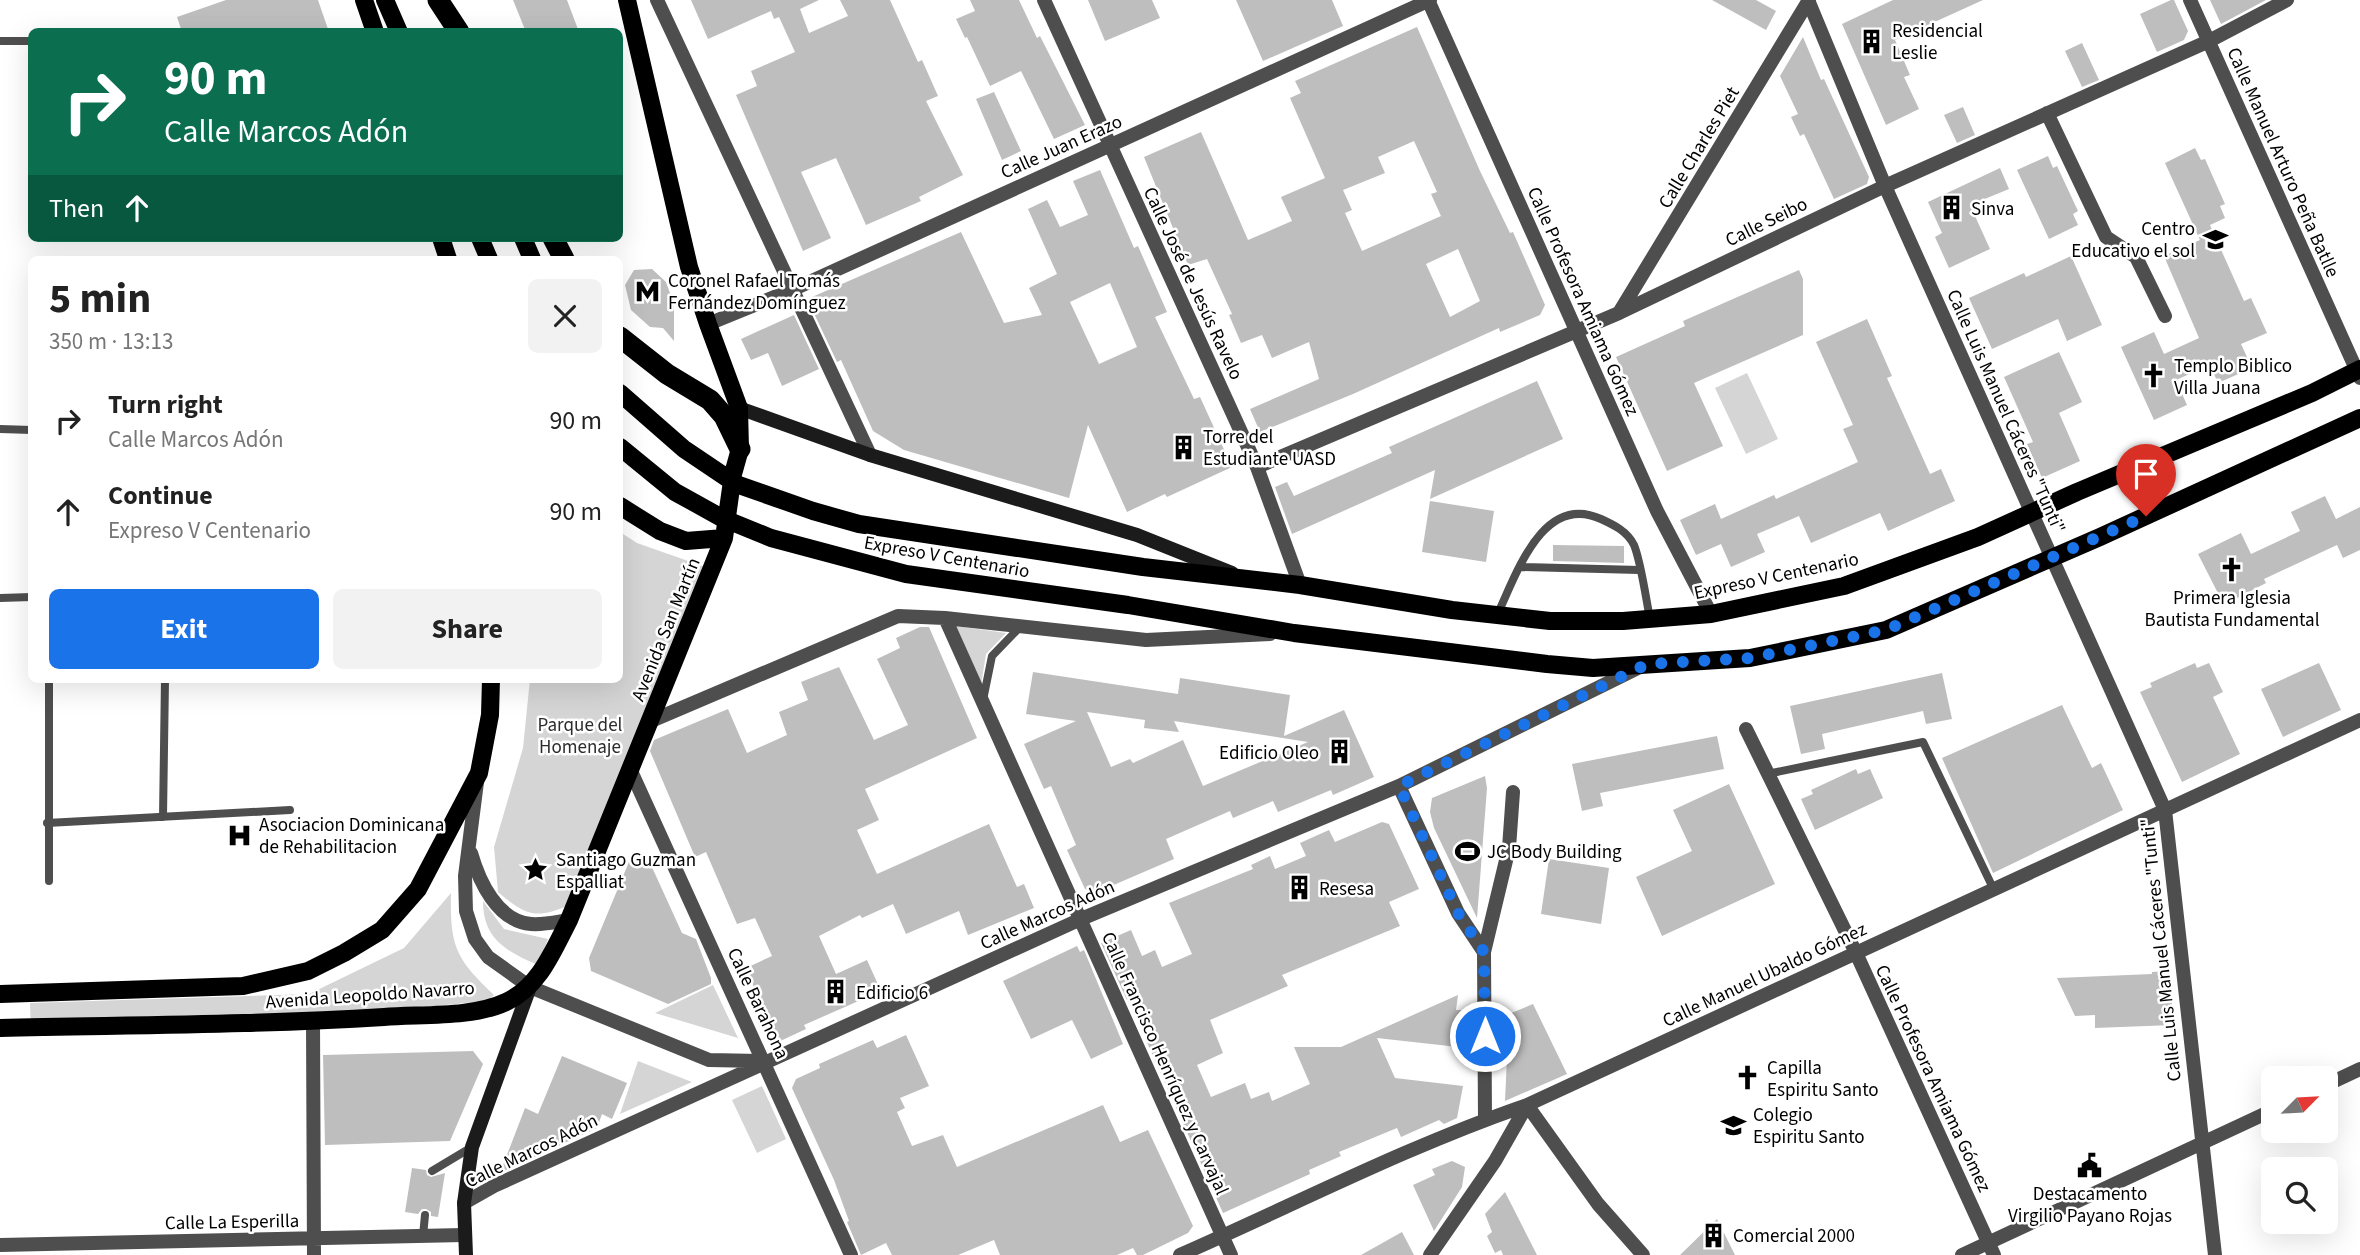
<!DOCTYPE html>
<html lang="en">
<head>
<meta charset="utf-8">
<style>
	body { margin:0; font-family:"Source Sans 3",sans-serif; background:#f2f2f2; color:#222; height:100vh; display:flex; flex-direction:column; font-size:26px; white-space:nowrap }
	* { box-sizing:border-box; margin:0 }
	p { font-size:23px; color:#767676 }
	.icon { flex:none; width:38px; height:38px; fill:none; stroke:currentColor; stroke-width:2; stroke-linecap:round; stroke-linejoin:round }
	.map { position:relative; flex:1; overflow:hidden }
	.details { position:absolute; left:28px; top:256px; width:595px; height:427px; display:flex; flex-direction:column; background:#fff; border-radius:10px; box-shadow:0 7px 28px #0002 }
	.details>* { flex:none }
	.top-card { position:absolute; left:28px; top:28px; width:595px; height:214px; border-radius:10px; box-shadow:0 7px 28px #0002; background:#0b6e4f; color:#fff; overflow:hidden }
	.needle { width:46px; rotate:66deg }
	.controls { position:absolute; left:2261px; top:1066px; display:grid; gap:14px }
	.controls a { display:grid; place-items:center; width:77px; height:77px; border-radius:10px; background:#fff; box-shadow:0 7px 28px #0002; font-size:35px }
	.pin { position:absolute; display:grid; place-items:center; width:60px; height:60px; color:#fff; margin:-72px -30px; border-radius:50% 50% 50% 0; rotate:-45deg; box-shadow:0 0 7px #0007 }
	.pin .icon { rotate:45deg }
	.me { position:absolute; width:77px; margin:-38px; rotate:0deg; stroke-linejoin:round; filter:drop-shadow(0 0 5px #0008) }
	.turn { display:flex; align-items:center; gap:24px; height:147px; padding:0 21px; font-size:32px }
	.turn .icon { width:91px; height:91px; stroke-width:2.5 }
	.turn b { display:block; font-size:49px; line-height:60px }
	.then { display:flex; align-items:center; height:66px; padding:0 21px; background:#0003; gap:14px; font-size:26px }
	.round { display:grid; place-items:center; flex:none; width:74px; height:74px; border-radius:10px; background:#f2f2f2 }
	.summary { display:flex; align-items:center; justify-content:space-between; height:119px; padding:0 21px }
	h1 { font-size:42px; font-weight:700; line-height:52px }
	.action { display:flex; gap:14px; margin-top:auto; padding:14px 21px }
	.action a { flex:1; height:80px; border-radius:10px; background:#1a73e8; color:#fff; font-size:28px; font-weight:700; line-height:80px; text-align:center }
	.action a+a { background:#f2f2f2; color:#222 }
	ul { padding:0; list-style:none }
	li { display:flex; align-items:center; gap:21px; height:91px; padding:0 21px }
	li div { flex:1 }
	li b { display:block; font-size:26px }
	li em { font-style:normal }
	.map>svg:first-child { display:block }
	.green { fill:#d5d5d5 }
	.building { fill:#bebebe; fill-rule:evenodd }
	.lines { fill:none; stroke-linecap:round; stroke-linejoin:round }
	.lane { stroke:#4e4e4e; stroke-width:8 }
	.street { stroke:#4e4e4e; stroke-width:14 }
	.secondary { stroke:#1b1b1b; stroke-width:14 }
	.primary { stroke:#000; stroke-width:18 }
	.highway { stroke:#000; stroke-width:21 }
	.route { stroke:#1a73e8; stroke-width:12; stroke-dasharray:0 21.6 }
	.labels { text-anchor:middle; stroke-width:5; stroke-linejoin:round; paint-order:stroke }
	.poi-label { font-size:19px; fill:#000; stroke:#fff; text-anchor:start }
	.street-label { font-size:19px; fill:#000; stroke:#fff }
	.park-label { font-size:19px; fill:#2c2c2c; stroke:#fff }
</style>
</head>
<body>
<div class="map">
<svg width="2360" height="1255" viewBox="0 0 2360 1255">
	<rect width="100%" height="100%" fill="#fff"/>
	<!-- green -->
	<path class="green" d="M1747,373L1778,439L1746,454L1715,388Z
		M620,532L637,543L711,569L567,906C535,920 524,914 498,892L494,847L523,748L530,679H620Z
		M956,626L1006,633L986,654L981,685Z
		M451,893C450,946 455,958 494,995L486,1001L315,1018L31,1031L30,1003L309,994L404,948Z
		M483,901L504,929L548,939L538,965C506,951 483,939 483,901Z
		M713,985L738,1038L655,1013Z
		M638,1061L692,1082L620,1114Z
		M762,1086L786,1139L757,1153L732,1100Z"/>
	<!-- building -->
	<path class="building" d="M226,0H318L329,32H182L177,17Z
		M513,0H567L579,32H526Z
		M691,0H819L800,9L809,33L848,16L840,0H890L918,62L922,60L938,96L926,101L963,175L919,197L921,201L866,225L836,158L801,172L831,238L803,251L736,95L757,86L751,71L795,52L779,17L774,19L771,11L708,39Z
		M970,0H1019L1037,38L1040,36L1085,125L1054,139L1021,71L990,86L967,37L965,38L956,19L975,11Z
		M1088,0H1152L1160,18L1105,41Z
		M1236,0H1332L1343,26L1263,61Z
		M1712,0H1756L1776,11L1766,30Z
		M1893,0H1983L1895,40L1910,75L1904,77L1919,109L1886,125L1842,24Z
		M2171,0H2174L2188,31L2184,40L2157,52L2140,14Z
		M2210,0H2266L2221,24Z
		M1417,27L1480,171L1510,233L1513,232L1545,305L1540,315L1500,332L1499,328L1353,394L1260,432L1250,409L1319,379L1309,342L1272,358L1262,335L1241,343L1229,315L1232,314L1207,259L1188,265L1144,157L1201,132L1248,240L1292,221L1281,197L1325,178L1290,98L1301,93L1295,81ZM1414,141L1437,192L1431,194L1441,216L1362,251L1345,213L1352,210L1343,190L1385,173L1378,157ZM1458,249L1480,301L1450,317L1426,264Z
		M1803,37L1821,80L1824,79L1869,177L1867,184L1834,199L1804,134L1800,136L1791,117L1798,114L1780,76Z
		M2082,43L2099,80L2082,87L2065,51Z
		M994,92L1021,151L1002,160L976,99Z
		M1963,107L1975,135L1957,143L1944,115Z
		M2195,148L2201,160L2205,159L2225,204L2220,206L2225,218L2210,225L2244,301L2251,298L2267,333L2241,344L2252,368L2218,383L2210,365L2176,380L2187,405L2154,420L2121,347L2154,332L2164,354L2199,338L2164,256L2200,240L2165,163Z
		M2048,156L2053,168L2057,166L2078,211L2073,214L2078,225L2049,239L2017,170Z
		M2000,168L2009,189L1970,205L1990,249L1949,268L1935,237L1942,233L1928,202Z
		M1100,170L1134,248L1138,246L1167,312L1155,317L1194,399L1200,397L1232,467L1167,497L1165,494L1127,512L1088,425L1069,498L904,450L873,431L841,360L837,362L811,307L816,305L812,297L961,232L1004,323L1042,315L1029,288L1057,274L1028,209L1047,200L1060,227L1088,215L1073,181ZM1110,283L1137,347L1099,364L1070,302Z
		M2071,256L2102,325L2067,341L2058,319L1992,349L1969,298L2024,273L2026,277Z
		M652,269L666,282L674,304V341L663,328L650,327L631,310L625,285L634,270Z
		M1799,270L1803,279V335L1694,383L1723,446L1667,471L1616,357L1685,326L1683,321Z
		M794,315L819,369L782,386L768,353L751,360L741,339Z
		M1867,319L1892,376L1887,378L1930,474L1941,469L1955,501L1888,531L1880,513L1811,543L1799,516L1757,534L1765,552L1731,567L1721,544L1696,555L1680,520L1715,504L1721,519L1774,495L1776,499L1858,462L1843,429L1853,425L1816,342Z
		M2059,352L2082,402L2059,413L2080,461L2042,478L2027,444L2033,442L2004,377Z
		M1537,381L1563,439L1430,499L1435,470L1292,534L1275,487L1287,482L1294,496L1392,453L1389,447Z
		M2325,496L2336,519L2360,507V550L2343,558L2337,545L2264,579L2266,583L2224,605L2198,554L2241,533L2251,554L2300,531L2291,512Z
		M1430,501L1494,511L1486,562L1422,552Z
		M1553,545L1624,546V563L1553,561Z
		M920,627H929L977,738L865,789L879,820L857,830L877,874L989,824L1017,887L1024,884L1034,908L968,935L959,911L906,934L893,904L862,918L860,915L819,936L836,974L867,960L881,991L804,1025L806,1029L776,1043L756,1000L760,1002L746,968L772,956L755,918L737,924L706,852L695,857L650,751L654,740L728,709L747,753L787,735L779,712L808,700L801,682L839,667L874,740L908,725L877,659L900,648L896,638Z
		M2195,663L2197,668L2209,663L2223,692L2213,697L2240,754L2182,782L2140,692L2152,687L2150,683Z
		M2319,663L2341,710L2283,737L2261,689Z
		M1033,672L1178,694L1180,678L1290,695L1284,736L1344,710L1374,777L1333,795L1331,790L1278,812L1273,801L1233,818L1230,811L1166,839L1174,859L1095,893L1085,889L1067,850L1076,845L1051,786L1044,789L1024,744L1076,721L1026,714ZM1087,712L1145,720L1144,728L1179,732L1174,721L1308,742L1203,786L1183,740L1133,763L1130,759L1111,767Z
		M1942,673L1952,719L1926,724L1923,711L1822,734L1825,749L1801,754L1790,706Z
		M2062,705L2092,768L2101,763L2123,810L1993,873L1942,758Z
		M1717,736L1724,769L1600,793L1603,806L1582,811L1572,764Z
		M1856,769L1858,774L1870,769L1883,798L1815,830L1801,799L1813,794L1811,790Z
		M1485,776L1487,788L1477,918L1434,828L1430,812L1432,798Z
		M1729,784L1775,884L1662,936L1636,877L1692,851L1673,810Z
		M1382,822L1389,824L1419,889L1389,902L1400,926L1282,975L1288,986L1210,1020L1223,1053L1197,1065L1211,1097L1245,1083L1251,1099L1269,1092L1272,1101L1310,1084L1294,1047H1341L1458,995L1456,1010H1462L1458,1047L1377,1038L1395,1078L1463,1086L1457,1118L1444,1124L1439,1120L1401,1137L1397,1128L1339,1152L1341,1156L1309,1170L1310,1174L1223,1213L1146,1040L1155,1036L1137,995L1127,1000L1101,943L1131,930L1142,956L1155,950L1162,967L1192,954L1169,903L1253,869L1251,865L1270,856L1275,869L1306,856L1300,843L1329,830L1335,842Z
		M631,857L651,865L682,933L696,939L711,978V984L668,1004L591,971L589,958Z
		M1549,859L1609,868L1601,924L1541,914Z
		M1077,946L1080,952L1084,950L1123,1044L1091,1059L1072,1020L1031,1039L1003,981Z
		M2170,971L2173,1025L2095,1028V1015L2075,1016L2057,978L2152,974V972Z
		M1533,1004L1567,1074L1505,1101L1509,1014Z
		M906,1035L929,1086L900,1098L905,1108L897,1112L912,1146L943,1135L957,1167L1103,1105L1120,1142L1148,1130L1193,1226L1188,1233L1143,1255H1137L1133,1248L1117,1255H1000L994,1240L958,1255H892L886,1243L861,1255L847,1222L849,1221L834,1180L792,1088L796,1079L820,1068L819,1064L873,1040L877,1048Z
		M473,1051L483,1064L450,1141L325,1145L323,1055Z
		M562,1056L627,1083L612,1119L602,1114L597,1128L500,1173L525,1108L538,1114Z
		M1452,1161L1465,1167L1462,1187L1434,1231L1413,1185L1435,1175L1432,1169Z
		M412,1168L426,1170L427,1175L431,1177L445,1173L438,1217L431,1216V1212L426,1209H422L418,1214L405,1212Z
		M1505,1192L1537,1255H1503L1501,1250L1495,1253L1487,1236L1492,1232L1485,1214Z
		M1717,1219L1735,1255H1680Z
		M1402,1232L1414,1255H1361Z"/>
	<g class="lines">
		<!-- lane -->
		<path class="lane" d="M0,41H32
			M0,429L32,430
			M1520,567L1639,570
			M0,598L32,597
			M1497,615C1516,576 1542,492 1601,519C1614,525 1627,531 1634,545C1641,562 1646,599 1650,619
			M983,700L992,656L1020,627
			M1767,774L1923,742L1993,888
			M163,817L165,679
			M47,823L290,810
			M49,881V679
			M432,1171L472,1147
			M423,1236L425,1215"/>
		<!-- street -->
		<path class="street" d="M657,0L870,455
			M1044,0L1257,467L1300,585
			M1428,0L1657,511L1711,614
			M1808,0L1885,186L2165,810L2215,1255
			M2190,0L2360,378
			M2047,113L2106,237L2136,257L2165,316
			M1619,313L1809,0
			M708,324L794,289L1430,0
			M1257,467L1619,313L1885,186L2209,41L2287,0
			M945,618L1231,1255
			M651,721L898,616L945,618L1146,640L1270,634
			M1746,729L1856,953L1994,1255
			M630,769L851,1255
			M477,782L465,876L466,911L475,939L488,957L530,987L709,1060L760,1061
			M1399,786L1458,913L1484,952L1485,1119
			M471,853C479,881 497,921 531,924C544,925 556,922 569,920
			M1484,952L1509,848L1513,792
			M313,1021L314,1255
			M2326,1085L2360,1069
			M464,1203L494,1186L1081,919L1399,786L1642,666
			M0,1245L464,1235
			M1180,1255C1296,1204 1408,1146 1527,1105L2360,720
			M1430,1255L1495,1161L1527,1105L1598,1204L1643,1255
			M1962,1255L2273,1110"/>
		<!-- secondary -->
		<path class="secondary" d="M739,408L870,455L1137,535L1232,573
			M466,1255L464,1203L472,1147L530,987"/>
		<!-- primary -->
		<path class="primary" d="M364,0L375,32
			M385,0L399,32
			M441,238L448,259
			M480,238L489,259
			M523,238L532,259
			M620,393L684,449L736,484L813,511L859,524L1143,567L1300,585L1452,610L1550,621H1623L1711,614L1844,586L1978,537L2077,492L2312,393L2360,369
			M620,447L675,492L722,518L771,538L906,574L1128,605L1294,633L1547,664L1593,668L1750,658L1886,630L2100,537L2360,418
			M620,506L660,531L686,541L724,538
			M0,994L243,986L308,971L344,953L382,930L418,889L479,773L490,715L491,679
			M0,1028C128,1025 256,1025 384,1017C421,1014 472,1018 506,1002C539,987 553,951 569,920L724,538L733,474L740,449L739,408L708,324L689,267L627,0"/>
		<!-- highway -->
		<path class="highway" d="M438,0L459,32
			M553,238L564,259
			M620,337L667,374L710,400L724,416L740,449"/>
	</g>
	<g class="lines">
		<!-- route -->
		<path class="route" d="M1485,1036L1484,952L1458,913L1399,786L1647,664L1750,658L1886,630L2146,516"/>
	</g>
	<!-- icons -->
	<defs>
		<symbol id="building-bare" viewBox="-9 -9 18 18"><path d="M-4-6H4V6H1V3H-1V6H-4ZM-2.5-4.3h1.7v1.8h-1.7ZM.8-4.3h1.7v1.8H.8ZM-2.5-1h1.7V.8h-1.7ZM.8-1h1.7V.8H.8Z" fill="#000" stroke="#fff" stroke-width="2.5" paint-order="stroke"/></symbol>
		<symbol id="school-bare" viewBox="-9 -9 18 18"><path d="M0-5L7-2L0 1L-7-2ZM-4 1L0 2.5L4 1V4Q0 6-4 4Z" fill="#000" stroke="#fff" stroke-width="2.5" paint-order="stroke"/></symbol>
		<symbol id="metro-bare" viewBox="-9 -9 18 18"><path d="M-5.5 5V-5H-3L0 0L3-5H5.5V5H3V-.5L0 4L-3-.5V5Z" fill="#000" stroke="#fff" stroke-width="2.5" paint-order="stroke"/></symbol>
		<symbol id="church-bare" viewBox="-9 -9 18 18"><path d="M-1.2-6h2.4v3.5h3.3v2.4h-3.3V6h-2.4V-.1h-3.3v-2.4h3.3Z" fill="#000" stroke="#fff" stroke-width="2.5" paint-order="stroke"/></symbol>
		<symbol id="hospital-bare" viewBox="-9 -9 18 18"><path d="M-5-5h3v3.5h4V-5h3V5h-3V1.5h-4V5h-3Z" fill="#000" stroke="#fff" stroke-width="2.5" paint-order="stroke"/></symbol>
		<symbol id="stadium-bare" viewBox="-9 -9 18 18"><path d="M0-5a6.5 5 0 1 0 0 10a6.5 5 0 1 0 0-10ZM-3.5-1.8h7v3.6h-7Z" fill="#000" stroke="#fff" stroke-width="2.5" paint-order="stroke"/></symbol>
		<symbol id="sight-bare" viewBox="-9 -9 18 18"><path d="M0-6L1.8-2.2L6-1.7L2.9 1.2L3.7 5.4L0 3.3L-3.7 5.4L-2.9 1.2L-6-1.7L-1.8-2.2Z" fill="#000" stroke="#fff" stroke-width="2.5" paint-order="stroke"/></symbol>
		<symbol id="civic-bare" viewBox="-9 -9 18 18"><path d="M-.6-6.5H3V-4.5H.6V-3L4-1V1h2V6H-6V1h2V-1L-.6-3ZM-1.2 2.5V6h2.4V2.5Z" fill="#000" stroke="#fff" stroke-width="2.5" paint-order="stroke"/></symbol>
	</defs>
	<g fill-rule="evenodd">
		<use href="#building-bare" x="1854" y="24" width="35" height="35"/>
		<use href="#building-bare" x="1934" y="190" width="35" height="35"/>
		<use href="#school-bare" x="2198" y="222" width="35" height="35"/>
		<use href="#metro-bare" x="630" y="274" width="35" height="35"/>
		<use href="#church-bare" x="2136" y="358" width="35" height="35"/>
		<use href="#building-bare" x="1166" y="430" width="35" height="35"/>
		<use href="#church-bare" x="2214" y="552" width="35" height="35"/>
		<use href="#building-bare" x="1322" y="734" width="35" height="35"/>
		<use href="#hospital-bare" x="222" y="818" width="35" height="35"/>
		<use href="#stadium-bare" x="1450" y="834" width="35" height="35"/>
		<use href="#sight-bare" x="518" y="852" width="35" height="35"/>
		<use href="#building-bare" x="1282" y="870" width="35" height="35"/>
		<use href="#building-bare" x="818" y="974" width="35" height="35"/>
		<use href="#church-bare" x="1730" y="1060" width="35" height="35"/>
		<use href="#school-bare" x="1716" y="1108" width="35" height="35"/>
		<use href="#civic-bare" x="2072" y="1148" width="35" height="35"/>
		<use href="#building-bare" x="1696" y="1218" width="35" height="35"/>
	</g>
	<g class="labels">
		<!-- poi labels -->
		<g class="poi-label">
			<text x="1892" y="37">Residencial<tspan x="1892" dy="22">Leslie</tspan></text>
			<text x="1971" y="215">Sinva</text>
			<text x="2195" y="235" text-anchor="end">Centro<tspan x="2195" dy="22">Educativo el sol</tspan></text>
			<text x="668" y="287">Coronel Rafael Tomás<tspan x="668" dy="22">Fernández Domínguez</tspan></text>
			<text x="2174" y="372">Templo Biblico<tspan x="2174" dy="22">Villa Juana</tspan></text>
			<text x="1203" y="443">Torre del<tspan x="1203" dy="22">Estudiante UASD</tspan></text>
			<text x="2232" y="604" text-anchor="middle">Primera Iglesia<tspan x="2232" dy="22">Bautista Fundamental</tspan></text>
			<text x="1319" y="759" text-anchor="end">Edificio Oleo</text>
			<text x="259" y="831">Asociacion Dominicana<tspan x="259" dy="22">de Rehabilitacion</tspan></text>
			<text x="1487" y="858">JC Body Building</text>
			<text x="556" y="866">Santiago Guzman<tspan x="556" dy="22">Espalliat</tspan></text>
			<text x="1319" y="895">Resesa</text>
			<text x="856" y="999">Edificio 6</text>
			<text x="1767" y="1074">Capilla<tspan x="1767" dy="22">Espiritu Santo</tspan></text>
			<text x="1753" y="1121">Colegio<tspan x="1753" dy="22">Espiritu Santo</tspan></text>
			<text x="2090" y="1200" text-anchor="middle">Destacamento<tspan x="2090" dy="22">Virgilio Payano Rojas</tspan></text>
			<text x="1733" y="1242">Comercial 2000</text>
		</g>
		<!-- street labels -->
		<g class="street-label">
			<text transform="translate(1061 146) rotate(-24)" y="7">Calle Juan Erazo</text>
			<text transform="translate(1698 147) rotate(-59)" y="7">Calle Charles Piet</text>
			<text transform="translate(2284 162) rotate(66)" y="7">Calle Manuel Arturo Peña Batlle</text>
			<text transform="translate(1766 221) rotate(-26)" y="7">Calle Seibo</text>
			<text transform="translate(1194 283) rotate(65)" y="7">Calle José de Jesús Ravelo</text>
			<text transform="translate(1584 301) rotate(66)" y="7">Calle Profesora Amiama Gómez</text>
			<text transform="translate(2007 411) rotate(66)" y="7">Calle Luis Manuel Cáceres "Tunti"</text>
			<text transform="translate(947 556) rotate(10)" y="7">Expreso V Centenario</text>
			<text transform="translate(1776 575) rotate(-12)" y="7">Expreso V Centenario</text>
			<text transform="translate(665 629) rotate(-68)" y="7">Avenida San Martín</text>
			<text transform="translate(1047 914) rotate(-24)" y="7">Calle Marcos Adón</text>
			<text transform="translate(2160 950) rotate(-96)" y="7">Calle Luis Manuel Cáceres "Tunti"</text>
			<text transform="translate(1764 974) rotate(-25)" y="7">Calle Manuel Ubaldo Gómez</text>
			<text transform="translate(370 994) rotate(-4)" y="7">Avenida Leopoldo Navarro</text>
			<text transform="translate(759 1003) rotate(65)" y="7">Calle Barahona</text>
			<text transform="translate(1166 1063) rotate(66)" y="7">Calle Francisco Henríquez y Carvajal</text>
			<text transform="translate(1934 1078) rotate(65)" y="7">Calle Profesora Amiama Gómez</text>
			<text transform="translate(531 1150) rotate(-26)" y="7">Calle Marcos Adón</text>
			<text transform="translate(232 1221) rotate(-1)" y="7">Calle La Esperilla</text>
		</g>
		<!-- park labels -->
		<g class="park-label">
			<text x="580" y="731">Parque del<tspan x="580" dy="22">Homenaje</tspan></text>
		</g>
	</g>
</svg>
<div class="controls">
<a><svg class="needle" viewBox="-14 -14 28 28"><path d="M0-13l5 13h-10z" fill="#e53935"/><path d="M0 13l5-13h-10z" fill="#767676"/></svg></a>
<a><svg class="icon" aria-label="search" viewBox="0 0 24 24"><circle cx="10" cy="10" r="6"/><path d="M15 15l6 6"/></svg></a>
</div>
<div class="pin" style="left:2146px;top:516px;background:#d93025"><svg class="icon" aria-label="arrive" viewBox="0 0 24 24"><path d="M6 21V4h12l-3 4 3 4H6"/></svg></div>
<svg class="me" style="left:1485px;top:1036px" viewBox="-20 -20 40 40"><circle r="17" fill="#1a73e8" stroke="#fff" stroke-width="3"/><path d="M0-11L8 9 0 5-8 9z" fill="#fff"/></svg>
<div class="top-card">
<div class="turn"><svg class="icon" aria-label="right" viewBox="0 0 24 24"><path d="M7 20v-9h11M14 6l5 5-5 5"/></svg><div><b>90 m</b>Calle Marcos Adón</div></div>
<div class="then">Then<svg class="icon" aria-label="ahead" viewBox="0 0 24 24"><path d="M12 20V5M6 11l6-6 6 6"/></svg></div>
</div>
<section class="details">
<div class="summary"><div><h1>5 min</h1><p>350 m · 13:13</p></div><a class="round"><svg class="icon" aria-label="close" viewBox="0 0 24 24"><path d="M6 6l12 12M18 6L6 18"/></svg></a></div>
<ul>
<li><svg class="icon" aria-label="right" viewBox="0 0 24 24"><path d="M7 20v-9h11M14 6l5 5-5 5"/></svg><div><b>Turn right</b><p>Calle Marcos Adón</p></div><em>90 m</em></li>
<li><svg class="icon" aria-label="ahead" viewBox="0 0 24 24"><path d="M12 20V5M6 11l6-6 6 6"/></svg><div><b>Continue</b><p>Expreso V Centenario</p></div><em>90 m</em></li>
</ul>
<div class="action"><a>Exit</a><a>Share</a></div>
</section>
</div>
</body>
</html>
